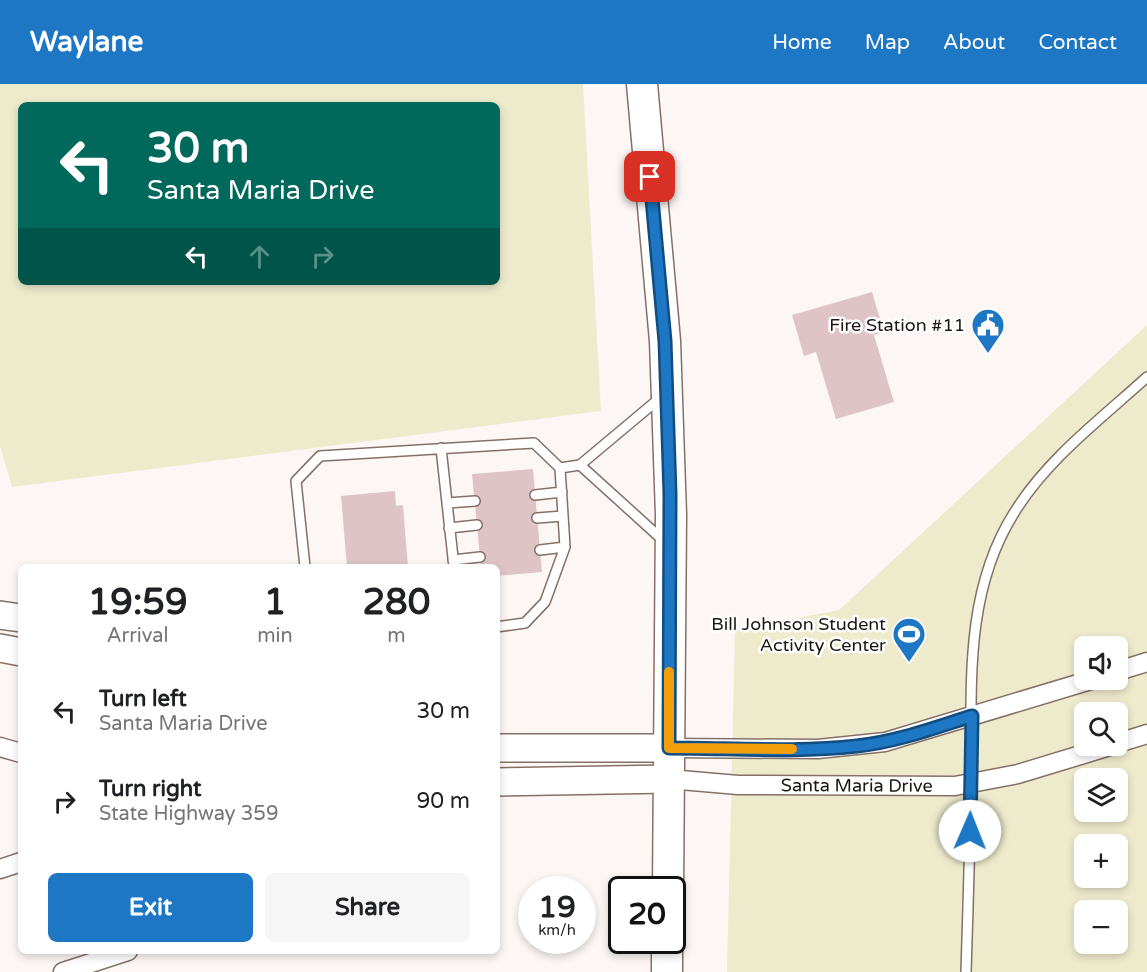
<!DOCTYPE html>
<html lang="en">
<head>
<meta charset="utf-8">
<style>
	body { margin:0; font-family:"Varela Round",sans-serif; background:#f6f6f6; color:#202124; height:100vh; display:flex; flex-direction:column; font-size:22px; white-space:nowrap }
	* { box-sizing:border-box; margin:0 }
	p { font-size:20px; color:#757577 }
	.icon { flex:none; width:33px; height:33px; fill:none; stroke:currentColor; stroke-width:2; stroke-linecap:round; stroke-linejoin:round }
	.map { position:relative; flex:1; overflow:hidden }
	.details { position:absolute; left:18px; top:480px; width:482px; height:390px; display:flex; flex-direction:column; background:#fff; border-radius:9px; box-shadow:0 3px 9px #0003 }
	.details>* { flex:none }
	.banner { position:absolute; left:18px; top:18px; width:482px; height:183px; border-radius:9px; box-shadow:0 3px 9px #0003; background:#00695c; color:#fff; overflow:hidden }
	.tools { position:absolute; left:1074px; top:552px; display:grid; gap:12px }
	.tools a { display:grid; place-items:center; width:54px; height:54px; border-radius:9px; background:#fff; box-shadow:0 3px 9px #0003; font-size:30px }
	.speed { position:absolute; left:518px; top:792px; display:flex; gap:12px; font-size:30px; font-weight:700; text-align:center }
	.speed>* { display:grid; place-content:center; width:78px; height:78px; border-radius:50%; background:#fff; box-shadow:0 3px 9px #0003; line-height:1 }
	.speed small { font-size:15px; font-weight:400 }
	.speed .limit { border:3px solid #111; border-radius:9px; background:#fff; color:#111 }
	.pin { position:absolute; display:grid; place-items:center; width:51px; height:51px; color:#fff; margin:-26px; border-radius:12px; box-shadow:0 3px 9px #0006 }
	.me { position:absolute; width:66px; margin:-33px; rotate:1deg; stroke-linejoin:round; filter:drop-shadow(0 0 4px #0008) }
	.turn { display:flex; align-items:center; gap:21px; height:126px; padding:0 30px; font-size:27px }
	.turn .icon { width:78px; height:78px; stroke-width:2.5 }
	.turn b { display:block; font-size:42px; line-height:51px }
	.lanes { display:flex; align-items:center; height:57px; padding:0 30px; background:#0003; justify-content:center; gap:30px; direction:ltr }
	.lanes .off { opacity:.35 }
	.eta { display:flex; justify-content:space-evenly; align-items:center; height:102px; text-align:center }
	.eta b { font-size:36px; font-weight:800; line-height:42px }
	.primary-button { display:flex; gap:12px; margin-top:auto; padding:12px 30px }
	.primary-button a { flex:1; height:69px; border-radius:9px; background:#1d77c4; color:#fff; font-size:24px; font-weight:800; line-height:69px; text-align:center }
	.primary-button a+a { background:#f6f6f6; color:#202124 }
	ul { padding:0; list-style:none }
	li { display:flex; align-items:center; gap:18px; height:90px; padding:0 30px }
	li div { flex:1 }
	li b { display:block; font-size:22px }
	li em { font-style:normal }
	header { display:flex; align-items:center; gap:36px; box-sizing:border-box; height:84px; padding:0 30px; background:#1d77c4; color:#fff }
	header strong { font-size:28px }
	nav { display:flex; gap:33px; margin-inline-start:auto; font-size:21px }
	.map>svg:first-child { display:block }
	.green { fill:#eeebcd; fill-rule:evenodd }
	.building { fill:#dec4c7 }
	.lines { fill:none; stroke-linecap:round; stroke-linejoin:round }
	.lane-casing { stroke:#857068; stroke-width:12 }
	.street-casing { stroke:#857068; stroke-width:21 }
	.secondary-casing { stroke:#857068; stroke-width:30 }
	.primary-casing { stroke:#857068; stroke-width:33 }
	.lane { stroke:#fff; stroke-width:9 }
	.street { stroke:#fff; stroke-width:18 }
	.secondary { stroke:#fff; stroke-width:27 }
	.primary { stroke:#fff; stroke-width:30 }
	.route-casing { stroke:#134d7f; stroke-width:15 }
	.route { stroke:#1d77c4; stroke-width:10 }
	.slow { stroke:#f59e0b; stroke-width:10 }
	.labels { text-anchor:middle; stroke-width:5; stroke-linejoin:round; paint-order:stroke }
	.poi-label { font-size:18px; fill:#1d1512; stroke:#fff; text-anchor:end }
	.street-label { font-size:18px; fill:#1d1512; stroke:#fff }
</style>
</head>
<body>
<header>
<strong>Waylane</strong>
<nav><a>Home</a><a>Map</a><a>About</a><a>Contact</a></nav>
</header>
<div class="map">
<svg width="1147" height="888" viewBox="0 0 1147 888">
	<rect width="100%" height="100%" fill="#fcf7f5"/>
	<!-- green -->
	<path class="green" d="M0,0H583L601,327L12,403L0,362ZM21,21H496V198H21Z
		M1147,241V888H727L735,546L839,526ZM1084,562H1118V596H1084ZM1084,628H1118V662H1084ZM1084,694H1118V728H1084ZM1084,760H1118V794H1084ZM1084,826H1118V860H1084Z"/>
	<!-- building -->
	<path class="building" d="M872,208L884,248L874,251L894,318L836,335L816,268L804,272L792,231Z
		M533,385L542,488L496,492V483H481L472,390Z
		M395,407L396,422L403,421L408,483H347L341,412Z"/>
	<g class="lines">
		<defs>
			<path id="lane" d="M441,364L454,483
				M580,381L665,458
				M560,384L580,381L660,314
				M535,411L562,408
				M447,419L475,417
				M537,434L563,432
				M449,444L477,441
				M540,466L565,463
				M453,476L480,473
				M305,483L296,397L320,372L534,359L560,384L565,463L545,518L525,539L496,543
				M966,888C968,825 970,761 971,698C972,605 963,510 1014,429C1047,375 1101,335 1147,293"/>
			<g id="street">
				<path d="M1118,587L1147,578"/>
				<path d="M1118,659L1147,650"/>
				<path d="M0,663L21,669"/>
				<path d="M669,664L818,665L885,658L1091,596"/>
				<path id="s1" d="M669,695L738,701L955,702L1018,690L1110,662"/>
				<path d="M0,785L21,778"/>
				<path d="M63,888L128,867"/>
			</g>
			<path id="secondary" d="M0,531L21,534
				M0,564L21,568
				M496,664H669
				M496,698L669,695"/>
			<path id="primary" d="M642,0L665,257L671,431L668,806
				M667,888V856"/>
		</defs>
		<!-- lane casing -->
		<use href="#lane" class="lane-casing"/>
		<!-- street casing -->
		<use href="#street" class="street-casing"/>
		<!-- secondary casing -->
		<use href="#secondary" class="secondary-casing"/>
		<!-- primary casing -->
		<use href="#primary" class="primary-casing"/>
		<!-- lane -->
		<use href="#lane" class="lane"/>
		<!-- street -->
		<use href="#street" class="street"/>
		<!-- secondary -->
		<use href="#secondary" class="secondary"/>
		<!-- primary -->
		<use href="#primary" class="primary"/>
	</g>
	<g class="lines">
		<defs>
			<path id="route" d="M650,93L665,257L670,410L669,664C731,664 795,669 857,662C896,658 934,644 972,632L970,747"/>
		</defs>
		<!-- route casing -->
		<use href="#route" class="route-casing"/>
		<!-- route -->
		<use href="#route" class="route"/>
		<!-- slow -->
		<path class="slow" d="M669,588V664L792,665"/>
	</g>
	<!-- icons -->
	<defs>
		<symbol id="civic-pin" viewBox="-11 -11 22 30"><path d="M0 17L-7.5 6A9.5 9.5 0 1 1 7.5 6Z" fill="#1d77c4" stroke="#fff"/><path d="M-.6-6.5H3V-4.5H.6V-3L4-1V1h2V6H-6V1h2V-1L-.6-3ZM-1.2 2.5V6h2.4V2.5Z" fill="#fff"/></symbol>
		<symbol id="stadium-pin" viewBox="-11 -11 22 30"><path d="M0 17L-7.5 6A9.5 9.5 0 1 1 7.5 6Z" fill="#1d77c4" stroke="#fff"/><path d="M0-5a6.5 5 0 1 0 0 10a6.5 5 0 1 0 0-10ZM-3.5-1.8h7v3.6h-7Z" fill="#fff"/></symbol>
	</defs>
	<g fill-rule="evenodd">
		<use href="#civic-pin" x="969" y="222" width="38" height="52"/>
		<use href="#stadium-pin" x="890" y="531" width="38" height="52"/>
	</g>
	<g class="labels">
		<!-- poi labels -->
		<g class="poi-label">
			<text x="965" y="247">Fire Station #11</text>
			<text x="886" y="546">Bill Johnson Student<tspan x="886" dy="21">Activity Center</tspan></text>
		</g>
		<!-- street labels -->
		<g class="street-label">
			<text dy="6" stroke="none"><textPath href="#s1" startOffset="188">Santa Maria Drive</textPath></text>
		</g>
	</g>
</svg>
<div class="tools">
<a><svg class="icon" aria-label="sound" viewBox="0 0 24 24"><path d="M4 9h4l5-4v14l-5-4H4zM17 9q2 3 0 6"/></svg></a>
<a><svg class="icon" aria-label="search" viewBox="0 0 24 24"><circle cx="10" cy="10" r="6"/><path d="M15 15l6 6"/></svg></a>
<a><svg class="icon" aria-label="layers" viewBox="0 0 24 24"><path d="M12 4l9 5-9 5-9-5zM3 14l9 5 9-5"/></svg></a>
<a>+</a>
<a>−</a>
</div>
<div class="speed"><div>19<small>km/h</small></div><div class="limit">20</div></div>
<div class="pin" style="left:650px;top:93px;background:#d93025"><svg class="icon" aria-label="arrive" viewBox="0 0 24 24"><path d="M6 21V4h12l-3 4 3 4H6"/></svg></div>
<svg class="me" style="left:970px;top:747px" viewBox="-20 -20 40 40"><circle r="19" fill="#fff"/><path d="M0-13L10 11 0 6-10 11z" fill="#1d77c4"/></svg>
<div class="banner">
<div class="turn"><svg class="icon" aria-label="left" viewBox="0 0 24 24"><path d="M17 20v-9H6M10 6l-5 5 5 5"/></svg><div><b>30 m</b>Santa Maria Drive</div></div>
<div class="lanes"><svg class="icon" aria-label="left" viewBox="0 0 24 24"><path d="M17 20v-9H6M10 6l-5 5 5 5"/></svg><svg class="icon off" aria-label="ahead" viewBox="0 0 24 24"><path d="M12 20V5M6 11l6-6 6 6"/></svg><svg class="icon off" aria-label="right" viewBox="0 0 24 24"><path d="M7 20v-9h11M14 6l5 5-5 5"/></svg></div>
</div>
<section class="details">
<div class="eta">
<div><b>19:59</b><p>Arrival</p></div>
<div><b>1</b><p>min</p></div>
<div><b>280</b><p>m</p></div>
</div>
<ul>
<li><svg class="icon" aria-label="left" viewBox="0 0 24 24"><path d="M17 20v-9H6M10 6l-5 5 5 5"/></svg><div><b>Turn left</b><p>Santa Maria Drive</p></div><em>30 m</em></li>
<li><svg class="icon" aria-label="right" viewBox="0 0 24 24"><path d="M7 20v-9h11M14 6l5 5-5 5"/></svg><div><b>Turn right</b><p>State Highway 359</p></div><em>90 m</em></li>
</ul>
<div class="primary-button"><a>Exit</a><a>Share</a></div>
</section>
</div>
</body>
</html>
